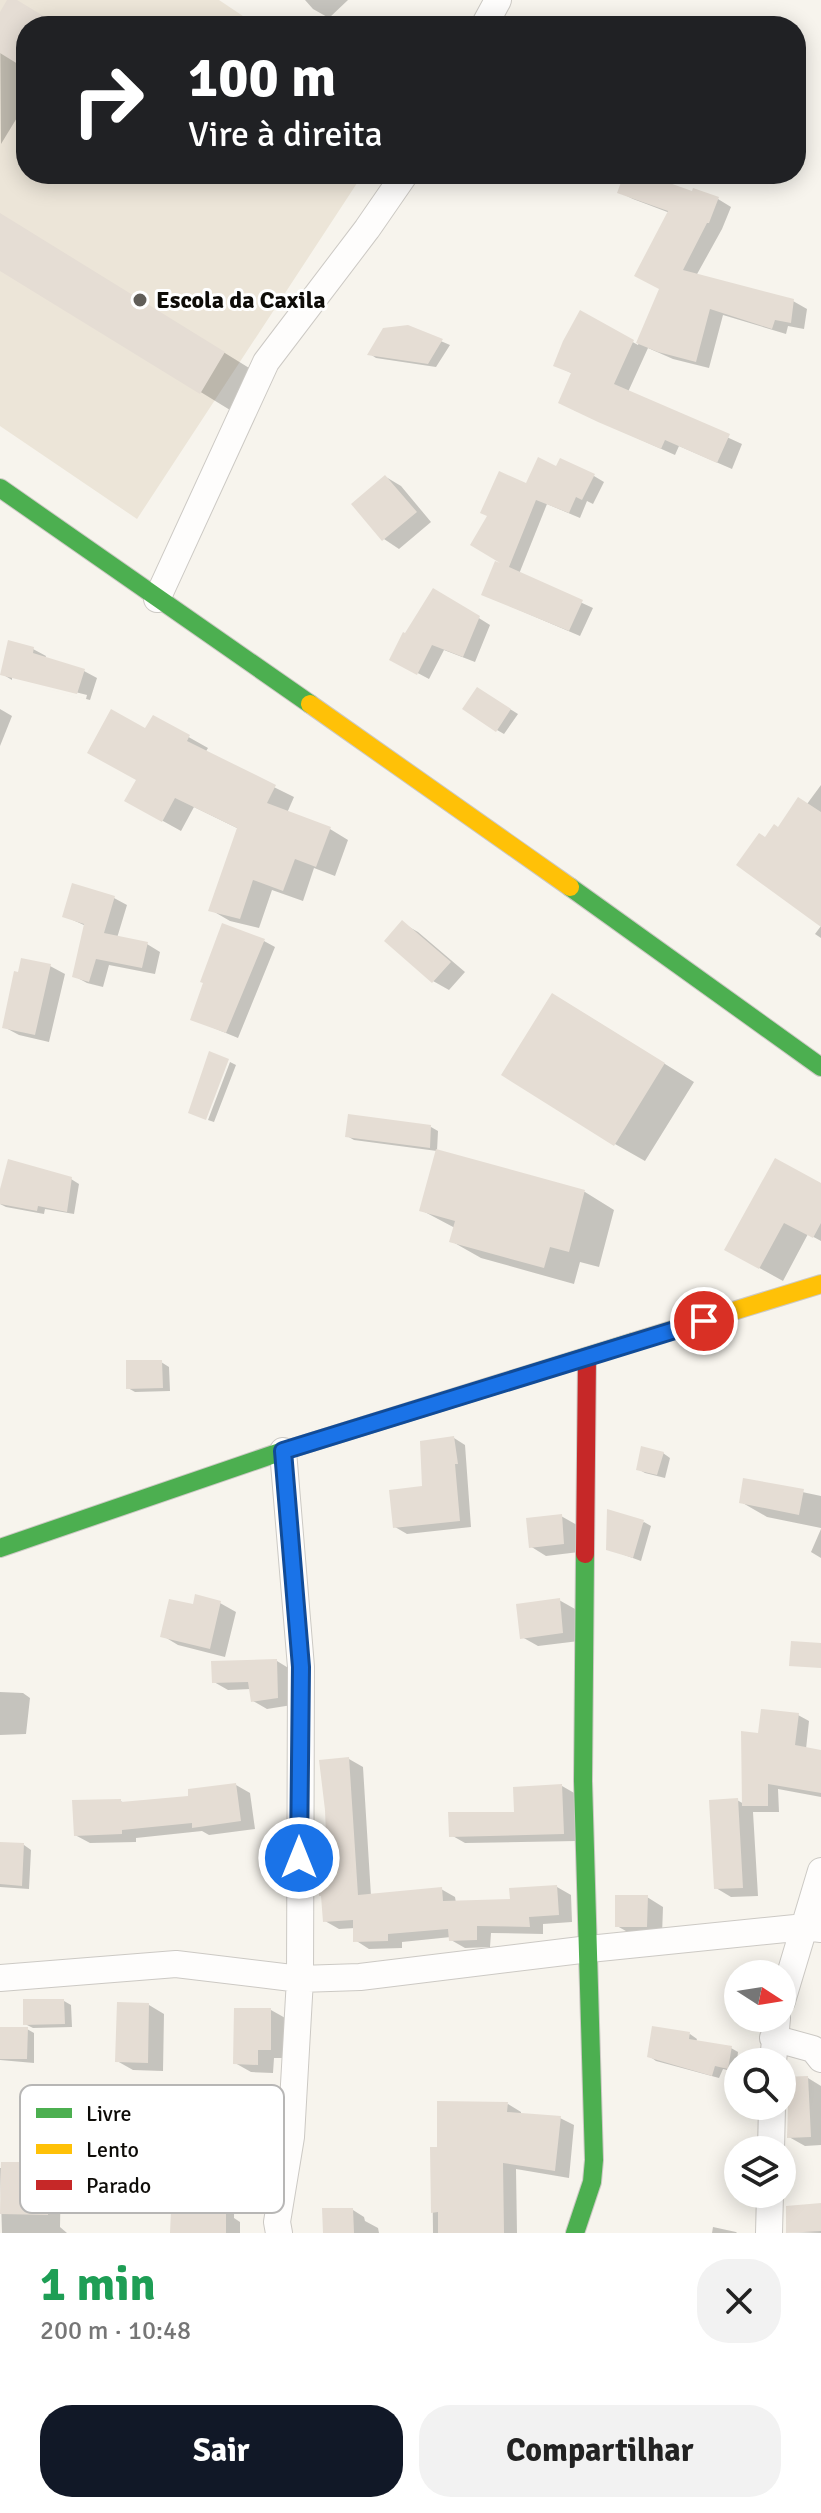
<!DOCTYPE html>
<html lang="pt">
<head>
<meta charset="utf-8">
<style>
	body { margin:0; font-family:Signika,sans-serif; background:#f2f2f2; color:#222; height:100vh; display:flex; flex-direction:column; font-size:30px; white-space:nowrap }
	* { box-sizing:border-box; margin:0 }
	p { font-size:26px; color:#767676 }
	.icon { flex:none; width:44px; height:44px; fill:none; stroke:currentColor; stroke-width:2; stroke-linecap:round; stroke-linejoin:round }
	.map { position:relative; height:2233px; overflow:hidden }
	.details { display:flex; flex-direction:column; background:#fff; flex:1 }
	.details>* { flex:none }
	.banner { position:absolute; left:16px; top:16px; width:790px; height:168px; border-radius:32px; box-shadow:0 4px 20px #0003; background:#202124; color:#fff; overflow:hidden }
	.needle { width:52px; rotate:102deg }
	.controls { position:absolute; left:724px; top:1960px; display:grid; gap:16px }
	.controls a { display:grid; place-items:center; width:72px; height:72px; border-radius:50%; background:#fff; box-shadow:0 4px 20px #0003; font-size:40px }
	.pin { position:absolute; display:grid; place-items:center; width:68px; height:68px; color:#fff; margin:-34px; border:4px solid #fff; border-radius:50%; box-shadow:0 2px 8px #0007 }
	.me { position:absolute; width:88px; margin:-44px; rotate:0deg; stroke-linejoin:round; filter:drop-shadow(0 0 6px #0008) }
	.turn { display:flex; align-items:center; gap:28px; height:168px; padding:0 40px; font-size:36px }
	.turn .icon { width:104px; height:104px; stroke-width:2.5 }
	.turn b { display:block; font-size:56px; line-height:68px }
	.round { display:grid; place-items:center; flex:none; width:84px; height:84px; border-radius:32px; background:#f2f2f2 }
	.head { display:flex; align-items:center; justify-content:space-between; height:136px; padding:0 40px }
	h1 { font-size:48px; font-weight:700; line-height:60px; color:#1e9e55 }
	.action { display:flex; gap:16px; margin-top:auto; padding:16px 40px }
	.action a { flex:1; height:92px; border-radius:32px; background:#111827; color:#fff; font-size:32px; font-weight:700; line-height:92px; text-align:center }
	.action a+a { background:#f2f2f2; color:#222 }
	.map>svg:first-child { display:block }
	.built { fill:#ece5d8 }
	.shadow { fill:#0003 }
	.building { fill:#e5ddd4 }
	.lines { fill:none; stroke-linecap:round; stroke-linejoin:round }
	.street-casing { stroke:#ccc9c4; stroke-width:28 }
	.fast-casing { stroke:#ccc9c4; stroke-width:20 }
	.slow-casing { stroke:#ccc9c4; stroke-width:20 }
	.jam-casing { stroke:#ccc9c4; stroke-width:20 }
	.street { stroke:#fefdfc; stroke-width:26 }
	.fast { stroke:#4caf50; stroke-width:18 }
	.slow { stroke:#ffc107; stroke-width:18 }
	.jam { stroke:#c62828; stroke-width:18 }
	.route-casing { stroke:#114b97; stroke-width:20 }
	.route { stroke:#1a73e8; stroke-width:14 }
	.poi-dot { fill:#605d58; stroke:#fff; stroke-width:3 }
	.labels { text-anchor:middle; stroke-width:6; stroke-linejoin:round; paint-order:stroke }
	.poi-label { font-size:24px; font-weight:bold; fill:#0e0c08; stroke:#fff; text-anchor:start }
	.key { fill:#fff; stroke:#b7b6b5; stroke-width:2 }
	.key-label { font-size:22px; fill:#0e0c08 }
</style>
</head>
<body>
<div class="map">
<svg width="821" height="2233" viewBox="0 0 821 2233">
	<rect width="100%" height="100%" fill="#f7f4ed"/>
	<!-- built -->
	<path class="built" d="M0,0H219L258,26H26V174H363L137,519L0,426Z"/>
	<!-- shadow -->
	<path class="shadow" d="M10,0L57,26H26V103L1,144L0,15Z
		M305,0H348L329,18L313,9Z
		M203,174H221L216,181Z
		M626,174H639L693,194L718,199L731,207L722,229L696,276L793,301L807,309L804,329L788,326L786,334L723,315L709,368L673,359L648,348L628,392L742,444L732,469L679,446L675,455L574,410L573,374L556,365L581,313L638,345L662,289L670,213L633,199L619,192Z
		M0,214L254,371L230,410L0,269Z
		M408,327L450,345L436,367L376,358L370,354Z
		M557,469L594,476L604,482L593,504L587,501L580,518L547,504L519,574L593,608L580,636L484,595L509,567L472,544L527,486Z
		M386,477L401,486L431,522L399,549L384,539Z
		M434,590L490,625L475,662L444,650L429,679L391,659Z
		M33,649L46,656L45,659L84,671L97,678L90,700L13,680L86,699L87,695L12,676V680L2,674Z
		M478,689L518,714L504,734L497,730Z
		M0,709L12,716L0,746Z
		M153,717L208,748L205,753L294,797L287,813L330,829L348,840L335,876L314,868L303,901L272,890L259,928L230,921L211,910L239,829L194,807L181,831L127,801L139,780L146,730Z
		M821,785V924L766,839L807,804Z
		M114,898L127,905L117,938L147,944L160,952L155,974L109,965L103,987L87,983L74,976L86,926L64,916Z
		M402,923L418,932L465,972L449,990L433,981Z
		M821,926V938L815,934Z
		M264,941L275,947L238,1038L192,1019Z
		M50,966L65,974L49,1042L19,1035L4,1027Z
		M583,1013L694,1082L645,1161L615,1144Z
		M230,1062L236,1065L214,1122L208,1120Z
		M431,1127L438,1131L437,1151L354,1140L347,1136Z
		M437,1152L585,1192L614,1210L599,1267L580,1262L574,1284L481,1258L451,1241L455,1228L421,1210Z
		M71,1179L79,1184L74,1214L45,1209L44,1214L6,1207L0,1204V1197Z
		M821,1185V1241L808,1234L783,1281L727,1250Z
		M161,1362L169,1367L170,1391L135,1392L128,1388Z
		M454,1438L465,1445L471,1527L407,1534L395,1527L425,1488Z
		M663,1453L670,1458L665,1478L645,1473L638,1469Z
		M745,1480L821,1496V1528L767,1517L741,1502Z
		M561,1516L577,1525L579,1552L546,1556L530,1546Z
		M644,1522L651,1526L641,1561L608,1549Z
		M821,1529V1558L811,1552Z
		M559,1600L575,1609L579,1641L538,1646L522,1637Z
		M220,1603L236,1612L225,1657L178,1645L163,1636L194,1606Z
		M277,1661L290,1669L292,1705L267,1709L253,1701L251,1689L228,1690L214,1682Z
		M0,1692L23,1693L30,1698L26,1734L0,1735Z
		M798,1715L809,1721L806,1749L821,1752V1797L778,1789L779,1812H753L758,1896L731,1897L716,1888L737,1800L744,1804Z
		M349,1759L363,1767L371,1896L441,1889L455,1897L456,1903L512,1901L557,1887L571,1895L572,1922L543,1924V1934L491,1933L490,1947L465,1948L451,1940V1937L402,1942V1948L369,1949L355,1940V1928L339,1929L325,1921L329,1862Z
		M236,1785L250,1793L255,1829L209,1835L202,1831L136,1838V1842L90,1843L75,1835L120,1801L125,1803L191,1798Z
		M562,1786L576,1794L577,1841L465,1843L451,1835L516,1814Z
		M0,1844L24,1845L31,1850L29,1889L0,1887Z
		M647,1897L663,1907L662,1935H633L617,1926Z
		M64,2001L71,2005L72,2027L33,2028L25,2024Z
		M149,2005L164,2014L163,2071L133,2070L117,2061Z
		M271,2010L287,2019L286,2058H274L273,2073L251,2072L235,2063Z
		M0,2029H27L34,2033V2063L0,2060Z
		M690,2034L697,2039L696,2042L731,2048L738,2052L736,2072L723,2069L719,2078L656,2061L649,2056Z
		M808,2078L821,2086V2145L805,2146L789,2137Z
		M508,2104L521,2112V2115L560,2118L574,2125L569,2178L516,2169L517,2233H433L432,2149H439Z
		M221,2142L235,2150L234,2218L240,2222V2233H173Z
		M49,2164L61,2172L60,2227L67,2233H2L0,2168Z
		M821,2205V2233L788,2232Z
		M353,2210L364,2217L365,2221L378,2228L379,2233H325Z
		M713,2227L736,2232L737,2233H712Z"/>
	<!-- building -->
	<path class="building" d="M7,0H17L60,26H26V69L0,53V12Z
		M624,174H644L692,191L693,188L719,197L709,223H707L683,270L794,299L791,323L775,320L772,329L710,309L696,362L658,352L636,343L659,289L634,276L668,211L617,193Z
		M0,213L225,352L200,394L0,271Z
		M580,310L634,340L614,384L730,434L717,463L665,440L661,449L598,422L558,403L571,373L553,366L563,341Z
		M408,325L443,339L428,364L367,355L383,328Z
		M538,457L556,466L560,458L595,474L582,500L576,497L569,513L536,500L509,567L583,600L569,631L481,595L495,561L500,563L470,545L487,516L480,513L499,471L526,483Z
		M385,475L417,512L382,541L351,504Z
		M433,588L480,616L463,657L432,645L417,675L389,660L403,632L405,633Z
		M8,640L34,647L33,653L85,669L77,694L0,675Z
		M477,687L511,709L496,732L462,709Z
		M111,709L145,728L153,715L190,735L187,741L276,785L267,803L331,827L316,867L295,859L283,891L253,880L240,919L208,911L237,828L175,798L162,822L124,801L136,780L87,753Z
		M798,797L821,812V927L736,865L759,833L765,837L774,824L778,827Z
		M72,883L115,896L104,933L148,942L142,968L96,959L89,982L72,977L84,924L62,917Z
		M402,920L451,962L432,983L384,941Z
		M222,923L265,939L226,1033L190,1020L203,983L200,982Z
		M21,958L51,964L35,1035L2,1028L14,971L18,972Z
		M552,993L665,1063L614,1146L501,1075Z
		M209,1051L229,1059L206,1120L188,1113Z
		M348,1114L431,1125L430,1148L345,1137Z
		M436,1149L585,1190L569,1252L550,1247L544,1268L449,1242L455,1221L419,1211Z
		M775,1158L821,1183V1223L813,1238L784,1223L759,1269L724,1250Z
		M8,1159L72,1177L67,1212L38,1206L37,1211L0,1204V1189Z
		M126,1360H162L163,1388L126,1389Z
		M454,1436L458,1464H455L460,1521L393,1528L389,1490L422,1486L420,1441Z
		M641,1446L664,1452L657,1475L636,1470Z
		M743,1478L804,1489L799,1515L739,1503Z
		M607,1509L644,1520L633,1558L606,1550Z
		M562,1514L564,1544L529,1548L526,1518Z
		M195,1594L221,1601L210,1649L160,1637L169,1599L193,1604Z
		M560,1598L563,1633L520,1639L516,1604Z
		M791,1641L821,1643V1668L789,1666Z
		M277,1659L278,1698L251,1702L248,1682L212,1683L211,1661Z
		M761,1709L799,1713L795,1745L821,1750V1793L768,1784V1806H742L741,1731L758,1733Z
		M349,1757L358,1895L442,1887L443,1901L510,1899L509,1888L557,1885L559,1915L529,1917L530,1927L477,1926V1940L449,1941L448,1929L388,1934V1941L353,1942V1920L323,1922L321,1896H319V1861L327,1860L325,1810L319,1760Z
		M236,1783L241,1821L192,1828V1823L122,1830V1834L74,1836L72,1800L121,1799V1802L188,1796V1789Z
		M562,1784L564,1834L449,1837L448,1812H514L513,1787Z
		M738,1798L743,1888L714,1889L709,1800Z
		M0,1842L24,1843L22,1886L0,1884Z
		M615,1895H648L647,1927H615Z
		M23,1999H64L65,2024L23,2025Z
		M117,2002L149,2003L148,2063L115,2062Z
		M234,2008H271V2050H258V2065L233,2064Z
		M652,2026L690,2032L689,2039L732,2046L728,2069L715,2066L712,2076L647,2057Z
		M0,2027H28L27,2059H0Z
		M808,2076L811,2137L787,2138L788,2106L782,2094V2077Z
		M437,2101L508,2102L507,2112L561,2116L555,2171L503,2163L504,2233H438V2212L431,2213L430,2147H437Z
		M221,2140L220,2212L226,2211V2233H170L174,2142Z
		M1,2162H49L48,2215L0,2214Z
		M821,2203V2231L786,2233V2206Z
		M322,2208H353L354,2233H323Z"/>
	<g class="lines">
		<defs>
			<path id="street" d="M484,26L498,0
				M157,599L266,362L367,229L405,174
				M0,1978L176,1964L300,1979L360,1977L589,1949L805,1927L821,1929
				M782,2001L821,1871
				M773,2038L813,2049L821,2059
				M773,2062L777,2018
				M771,2150L772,2106
				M279,2233L277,2222L291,2137L300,1979L301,1667L283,1451
				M769,2233L770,2194"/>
			<path id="fast" d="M0,488L310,704
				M570,887L821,1067
				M0,1548L283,1451L633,1342
				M575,2233L592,2182L594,2160L583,1781L585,1554"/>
			<path id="slow" d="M310,704L570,887
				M633,1342L821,1284"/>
			<path id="jam" d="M585,1554L587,1357"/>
		</defs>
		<!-- street casing -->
		<use href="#street" class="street-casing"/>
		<!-- fast casing -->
		<use href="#fast" class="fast-casing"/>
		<!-- slow casing -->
		<use href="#slow" class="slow-casing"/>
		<!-- jam casing -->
		<use href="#jam" class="jam-casing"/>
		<!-- street -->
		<use href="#street" class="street"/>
		<!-- fast -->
		<use href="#fast" class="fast"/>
		<!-- slow -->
		<use href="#slow" class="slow"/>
		<!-- jam -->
		<use href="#jam" class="jam"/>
	</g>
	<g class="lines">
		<defs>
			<path id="route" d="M299,1858L301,1667L283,1451L704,1321"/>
		</defs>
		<!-- route casing -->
		<use href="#route" class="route-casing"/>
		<!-- route -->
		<use href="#route" class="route"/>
	</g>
	<!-- markers -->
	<circle class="poi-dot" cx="140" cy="300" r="8"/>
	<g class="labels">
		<!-- poi labels -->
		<g class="poi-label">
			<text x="156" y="308">Escola da Caxila</text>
		</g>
	</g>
	<!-- legend -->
	<rect x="20" y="2085" width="264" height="128" rx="12" class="key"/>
	<rect x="36" y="2108" width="36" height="10" fill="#4caf50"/>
	<rect x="36" y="2144" width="36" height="10" fill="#ffc107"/>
	<rect x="36" y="2180" width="36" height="10" fill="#c62828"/>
	<g class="key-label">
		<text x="86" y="2121">Livre</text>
		<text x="86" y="2157">Lento</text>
		<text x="86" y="2193">Parado</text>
	</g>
</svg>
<div class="controls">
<a><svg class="needle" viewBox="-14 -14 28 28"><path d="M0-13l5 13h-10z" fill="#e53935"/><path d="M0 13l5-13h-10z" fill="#767676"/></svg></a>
<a><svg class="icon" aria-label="search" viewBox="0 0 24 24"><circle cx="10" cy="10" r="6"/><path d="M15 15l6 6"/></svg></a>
<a><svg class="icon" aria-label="layers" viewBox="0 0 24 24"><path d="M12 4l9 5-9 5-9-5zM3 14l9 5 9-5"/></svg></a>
</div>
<div class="pin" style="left:704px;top:1321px;background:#d93025"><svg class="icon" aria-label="arrive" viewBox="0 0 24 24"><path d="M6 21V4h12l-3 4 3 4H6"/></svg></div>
<svg class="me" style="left:299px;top:1858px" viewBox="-20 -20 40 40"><circle r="17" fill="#1a73e8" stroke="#fff" stroke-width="3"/><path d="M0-11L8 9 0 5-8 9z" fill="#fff"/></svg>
<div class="banner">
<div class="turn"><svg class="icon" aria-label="right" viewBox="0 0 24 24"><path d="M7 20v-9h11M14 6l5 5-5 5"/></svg><div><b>100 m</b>Vire à direita</div></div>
</div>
</div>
<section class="details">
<div class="head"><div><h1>1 min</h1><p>200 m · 10:48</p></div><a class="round"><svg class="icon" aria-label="close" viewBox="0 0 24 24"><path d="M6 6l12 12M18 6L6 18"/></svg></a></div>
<div class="action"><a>Sair</a><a>Compartilhar</a></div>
</section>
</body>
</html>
